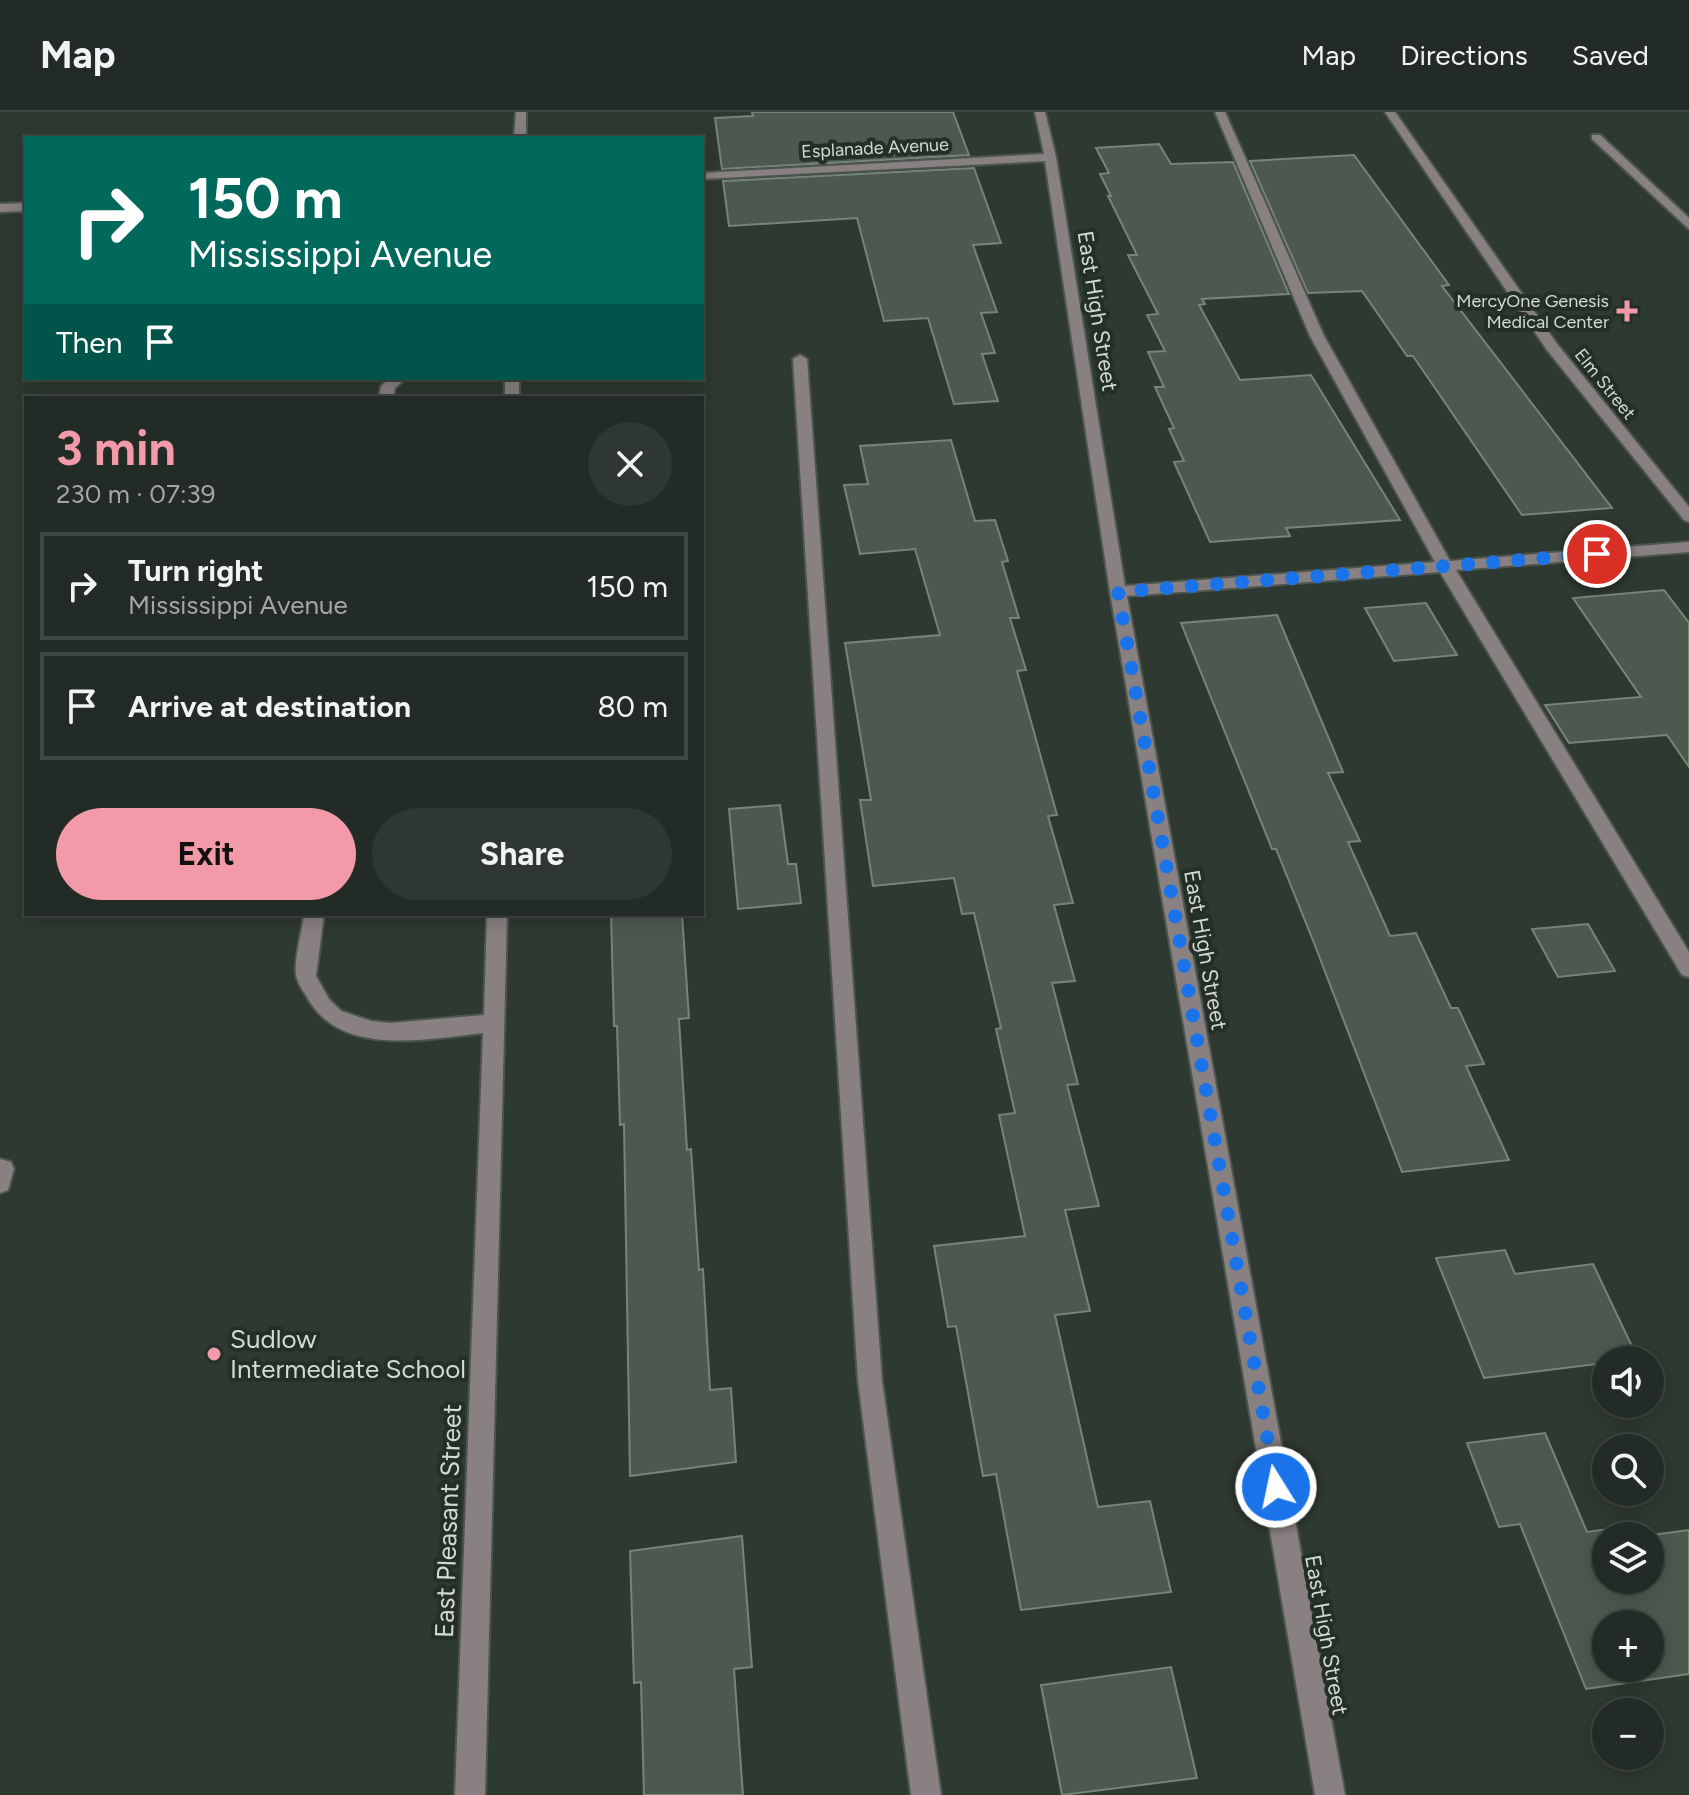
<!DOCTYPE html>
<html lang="en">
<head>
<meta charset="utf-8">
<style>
	body { margin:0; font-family:Figtree,sans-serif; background:#2e3732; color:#f1f3f6; height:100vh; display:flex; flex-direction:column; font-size:30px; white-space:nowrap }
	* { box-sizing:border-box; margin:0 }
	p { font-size:26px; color:#a2a7a7 }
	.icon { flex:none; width:44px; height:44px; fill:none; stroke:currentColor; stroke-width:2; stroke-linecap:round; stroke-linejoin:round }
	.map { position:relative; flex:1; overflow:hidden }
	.drawer { position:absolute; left:24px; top:284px; width:680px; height:520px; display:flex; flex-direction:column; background:#222b25; border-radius:0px; box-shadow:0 4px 20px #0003,0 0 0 2px #3f4742 }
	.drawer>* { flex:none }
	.hud { position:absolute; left:24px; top:24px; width:680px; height:244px; border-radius:0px; box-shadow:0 4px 20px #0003,0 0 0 2px #3f4742; background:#00695c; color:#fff; overflow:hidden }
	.controls { position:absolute; left:1592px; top:1234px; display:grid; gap:16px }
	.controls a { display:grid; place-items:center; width:72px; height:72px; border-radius:50%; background:#222b25; box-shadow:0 4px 20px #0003,0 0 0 2px #3f4742; font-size:40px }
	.pin { position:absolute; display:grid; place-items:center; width:68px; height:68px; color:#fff; margin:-34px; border:4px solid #fff; border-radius:50%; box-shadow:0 2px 8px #0007 }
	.me { position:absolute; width:88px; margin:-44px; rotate:350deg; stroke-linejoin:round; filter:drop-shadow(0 0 6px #0008) }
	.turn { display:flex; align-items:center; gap:28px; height:168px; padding:0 32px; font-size:36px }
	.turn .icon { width:104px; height:104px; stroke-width:2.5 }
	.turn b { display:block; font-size:56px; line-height:68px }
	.then { display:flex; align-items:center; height:76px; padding:0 32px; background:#0003; gap:16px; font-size:30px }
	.round { display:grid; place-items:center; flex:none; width:84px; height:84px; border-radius:42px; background:#2e3732 }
	.overview { display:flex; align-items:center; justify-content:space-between; height:136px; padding:0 32px }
	h1 { font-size:48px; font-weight:700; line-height:60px; color:#f39aa8 }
	.cta { display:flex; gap:16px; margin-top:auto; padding:16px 32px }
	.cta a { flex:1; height:92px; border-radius:48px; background:#f39aa8; color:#111; font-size:32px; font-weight:700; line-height:92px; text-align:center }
	.cta a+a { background:#2e3732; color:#f1f3f6 }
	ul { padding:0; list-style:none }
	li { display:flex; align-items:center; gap:24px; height:108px; margin:0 16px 12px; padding:0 16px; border:4px solid #3f4742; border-radius:0px }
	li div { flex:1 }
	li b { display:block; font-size:30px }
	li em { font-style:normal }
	header { display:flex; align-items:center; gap:48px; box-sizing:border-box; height:112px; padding:0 40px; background:#222b25; border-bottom:2px solid #3f4742 }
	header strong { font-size:38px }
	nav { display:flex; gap:44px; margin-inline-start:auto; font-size:28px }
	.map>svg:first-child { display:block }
	.building { fill:#4d5950; stroke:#77847a; stroke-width:2; fill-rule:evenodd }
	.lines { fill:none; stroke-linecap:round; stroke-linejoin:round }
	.minor-casing { stroke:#4c564e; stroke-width:4 }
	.minor { fill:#888081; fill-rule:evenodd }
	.route { stroke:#1a73e8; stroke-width:14; stroke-dasharray:0 25.2 }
	.poi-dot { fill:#f39aa8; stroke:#242f27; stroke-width:3 }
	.labels { text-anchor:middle; stroke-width:8; stroke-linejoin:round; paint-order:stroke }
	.far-street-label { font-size:18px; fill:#d3dad4; stroke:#242f27 }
	.far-poi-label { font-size:18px; fill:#d3dad4; stroke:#242f27; text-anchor:end }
	.street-label { font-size:22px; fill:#d3dad4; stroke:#242f27 }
	.near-poi-label { font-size:26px; fill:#d3dad4; stroke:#242f27; text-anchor:start }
	.near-street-label { font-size:26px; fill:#d3dad4; stroke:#242f27 }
</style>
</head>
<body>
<header>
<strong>Map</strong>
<nav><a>Map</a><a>Directions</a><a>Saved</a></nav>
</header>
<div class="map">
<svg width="1689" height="1683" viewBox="0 0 1689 1683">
	<rect width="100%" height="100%" fill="#2e3931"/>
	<!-- building -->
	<path class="building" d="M752,0H953L969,43L722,57L715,6L753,4Z
		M1159,32L1171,52L1233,50L1289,182L1202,187L1205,192L1199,193L1240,268L1311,263L1400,408L1286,416L1290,424L1210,430L1174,350L1184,349L1169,317L1174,316L1155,275H1164L1148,240L1165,239L1147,203L1158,202L1128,143H1137L1108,84H1111L1100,62L1109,61L1096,36Z
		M1354,43L1449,173L1442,174L1612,396L1522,403L1413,244H1407L1362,179L1308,181L1250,49Z
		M974,56L1001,131L973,133L997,200L981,201L995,241L982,242L998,289L954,292L928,206L884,209L857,106L729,114L723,69Z
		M951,328L975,409L995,408L1008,449L1002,450L1019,506H1010L1026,558L1017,559L1057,703L1048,704L1073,791L1054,793L1075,869L1052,871L1078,972L1067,973L1099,1094L1065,1098L1090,1199L1055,1203L1098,1395L1150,1389L1171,1480L1021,1498L996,1362L983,1364L956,1214L948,1215L934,1134L1025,1124L999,1003L1015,1001L996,917L1001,916L974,801L962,802L954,766L873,774L860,688H871L845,531L940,523L915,437L860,442L844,373L868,372L860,334Z
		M1664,478L1689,511V655L1667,623L1569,631L1545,593L1641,585L1573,486Z
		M1426,491L1457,543L1394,549L1365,496Z
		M1277,503L1343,660L1328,661L1360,729L1348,730L1390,824L1416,821L1451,896H1458L1484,952L1466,954L1509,1048L1402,1060L1314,831L1276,737H1272L1181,511Z
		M780,693L788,752H796L801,791L738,797L729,697Z
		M611,802H682L689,906L679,907L687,1038L691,1037L699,1158L703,1157L710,1278L731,1276L736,1350L630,1364L624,1012L620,1013L617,914H614Z
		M1588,812L1615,859L1558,865L1532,817Z
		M1505,1138L1515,1162L1593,1152L1638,1247L1484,1266L1436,1146Z
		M1545,1321L1587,1420L1608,1417L1611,1424H1606V1468H1650V1424H1644L1689,1418V1562L1586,1577L1520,1412L1499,1415L1467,1331ZM1606,1512H1650V1556H1606Z
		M742,1424L752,1555L734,1557L743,1683H644L641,1570L634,1571L630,1439Z
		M1171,1555L1197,1666L1062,1683L1041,1573Z"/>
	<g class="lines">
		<defs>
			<path id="minor" d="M516,0H526V26H514Z
				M1035,0H1045L1056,45L1125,474L1435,450L1310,224L1215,0H1225L1324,224L1450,449L1689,430V440L1456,458L1689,840V865L1682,863L1440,460L1127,484L1345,1683H1315L1110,480L1045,49L702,67V61L1044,42Z
				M1385,0H1395L1557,232L1689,395V410L1684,408L1547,238Z
				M1592,23H1600L1689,106V117L1592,27Z
				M26,91V99L0,100V92Z
				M800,243L807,247L882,1269L941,1683H911L858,1269L793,247Z
				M390,266H406L395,276L393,286H379L381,274Z
				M505,266H519V286H505Z
				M304,802H324L316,864L329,887L341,899L371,909L391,911L484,903L487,802H507L485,1683H455L483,921C427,927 340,946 307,885C303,879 297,870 296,863C294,845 302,821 304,802Z
				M0,1047L11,1050L14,1057L8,1078L0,1081Z"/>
		</defs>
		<!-- minor casing -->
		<use href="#minor" class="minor-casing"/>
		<!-- minor -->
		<use href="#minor" class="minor"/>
	</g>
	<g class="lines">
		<!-- route -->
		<path class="route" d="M1276,1375L1118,480L1597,442"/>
	</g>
	<!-- markers -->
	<g class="poi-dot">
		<path d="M1623 187h8v8h8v8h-8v8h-8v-8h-8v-8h8z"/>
		<circle cx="214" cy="1242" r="8"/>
	</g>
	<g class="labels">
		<!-- far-street labels -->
		<g class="far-street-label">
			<text transform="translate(875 36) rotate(-3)" y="6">Esplanade Avenue</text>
			<text transform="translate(1605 272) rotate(51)" y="6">Elm Street</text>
		</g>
		<!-- far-poi labels -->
		<g class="far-poi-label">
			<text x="1609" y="195">MercyOne Genesis<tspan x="1609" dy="21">Medical Center</tspan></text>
		</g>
		<!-- street labels -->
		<g class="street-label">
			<text transform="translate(1098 199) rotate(81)" y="8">East High Street</text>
			<text transform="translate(1206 838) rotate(80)" y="8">East High Street</text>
			<text transform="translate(1327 1523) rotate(80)" y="8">East High Street</text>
		</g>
		<!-- near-poi labels -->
		<g class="near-poi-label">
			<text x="230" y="1236">Sudlow<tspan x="230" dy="30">Intermediate School</tspan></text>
		</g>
		<!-- near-street labels -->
		<g class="near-street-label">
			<text transform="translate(448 1409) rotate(-88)" y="9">East Pleasant Street</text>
		</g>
	</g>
</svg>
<div class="controls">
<a><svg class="icon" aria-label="sound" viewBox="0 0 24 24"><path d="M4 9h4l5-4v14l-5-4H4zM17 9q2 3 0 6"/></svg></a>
<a><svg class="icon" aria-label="search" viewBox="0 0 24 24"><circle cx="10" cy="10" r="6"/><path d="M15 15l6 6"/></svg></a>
<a><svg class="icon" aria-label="layers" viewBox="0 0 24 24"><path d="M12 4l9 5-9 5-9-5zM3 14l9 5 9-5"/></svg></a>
<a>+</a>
<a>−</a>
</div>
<div class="pin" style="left:1597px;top:442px;background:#d93025"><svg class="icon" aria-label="arrive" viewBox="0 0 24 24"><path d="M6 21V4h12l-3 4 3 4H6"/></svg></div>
<svg class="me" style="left:1276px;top:1375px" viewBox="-20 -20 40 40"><circle r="17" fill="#1a73e8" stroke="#fff" stroke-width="3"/><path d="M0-11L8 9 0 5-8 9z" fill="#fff"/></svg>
<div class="hud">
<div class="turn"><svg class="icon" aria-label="right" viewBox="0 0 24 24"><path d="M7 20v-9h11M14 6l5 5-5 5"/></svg><div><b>150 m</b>Mississippi Avenue</div></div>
<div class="then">Then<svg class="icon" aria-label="arrive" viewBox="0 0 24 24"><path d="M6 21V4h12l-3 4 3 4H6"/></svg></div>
</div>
<section class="drawer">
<div class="overview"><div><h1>3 min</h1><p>230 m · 07:39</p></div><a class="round"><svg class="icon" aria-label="close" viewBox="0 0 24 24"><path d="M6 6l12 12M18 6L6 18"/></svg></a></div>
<ul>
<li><svg class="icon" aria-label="right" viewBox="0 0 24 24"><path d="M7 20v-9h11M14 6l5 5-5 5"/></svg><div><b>Turn right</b><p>Mississippi Avenue</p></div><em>150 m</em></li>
<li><svg class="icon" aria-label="arrive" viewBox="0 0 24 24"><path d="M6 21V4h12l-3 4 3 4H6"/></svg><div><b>Arrive at destination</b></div><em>80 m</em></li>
</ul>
<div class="cta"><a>Exit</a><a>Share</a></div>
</section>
</div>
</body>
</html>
